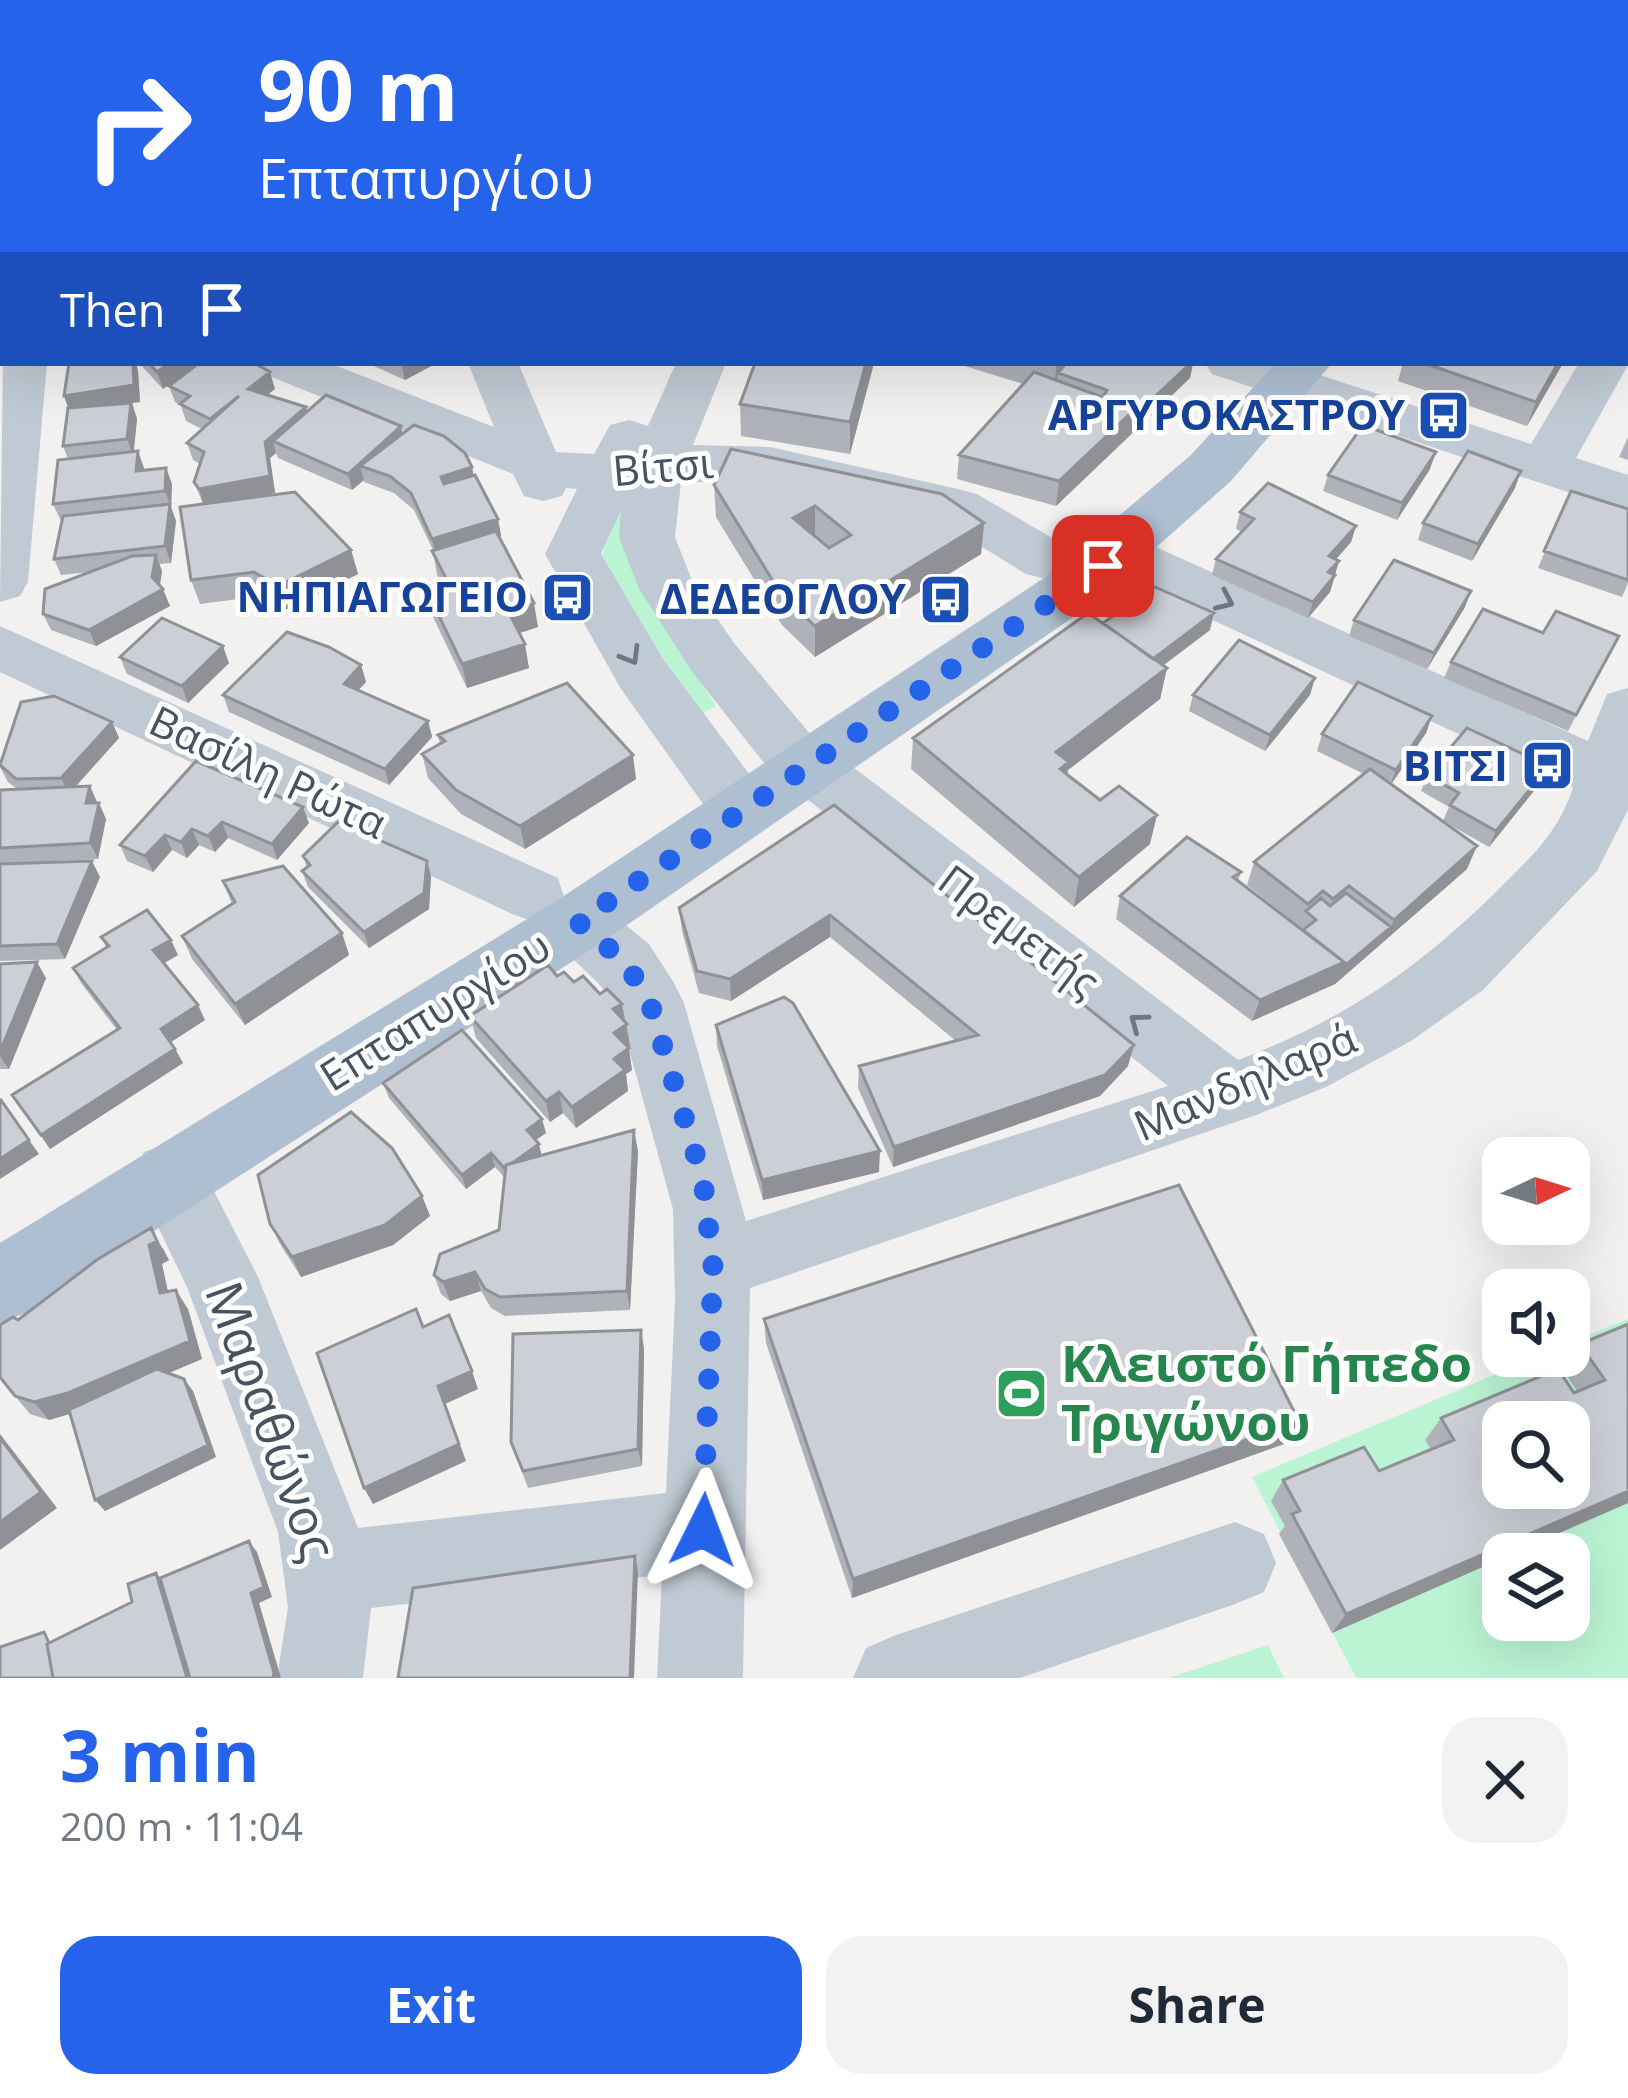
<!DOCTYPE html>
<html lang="en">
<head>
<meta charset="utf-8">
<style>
	body { margin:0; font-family:"Open Sans",sans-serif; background:#f2f2f3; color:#1f2937; height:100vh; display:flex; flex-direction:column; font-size:45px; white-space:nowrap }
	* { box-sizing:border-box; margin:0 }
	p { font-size:39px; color:#747a83 }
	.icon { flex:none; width:66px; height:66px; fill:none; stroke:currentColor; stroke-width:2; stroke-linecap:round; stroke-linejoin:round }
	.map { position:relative; height:1678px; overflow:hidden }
	.side { display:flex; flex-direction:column; background:#fff; flex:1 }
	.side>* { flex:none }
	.banner { position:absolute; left:0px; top:0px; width:1629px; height:366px; box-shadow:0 12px 48px #0002; background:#2563eb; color:#fff; overflow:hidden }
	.needle { width:78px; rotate:86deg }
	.buttons { position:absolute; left:1482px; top:1137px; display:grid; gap:24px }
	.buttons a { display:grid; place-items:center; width:108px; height:108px; border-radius:24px; background:#fff; box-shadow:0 12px 48px #0002; font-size:60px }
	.pin { position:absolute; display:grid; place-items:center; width:102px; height:102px; color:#fff; margin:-51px; border-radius:24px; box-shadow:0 6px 18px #0006 }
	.me { position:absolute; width:132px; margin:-66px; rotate:3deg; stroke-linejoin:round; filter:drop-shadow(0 0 9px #0008) }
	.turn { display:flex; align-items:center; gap:42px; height:252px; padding:0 60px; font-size:54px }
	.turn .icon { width:156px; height:156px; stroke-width:2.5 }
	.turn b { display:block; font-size:84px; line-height:102px }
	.then { display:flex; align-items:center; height:114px; padding:0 60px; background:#0003; gap:24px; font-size:45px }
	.round { display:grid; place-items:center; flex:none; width:126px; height:126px; border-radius:36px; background:#f2f2f3 }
	.summary { display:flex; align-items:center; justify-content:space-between; height:204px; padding:0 60px }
	h1 { font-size:72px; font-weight:700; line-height:90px; color:#2563eb }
	.action { display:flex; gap:24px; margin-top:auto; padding:24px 60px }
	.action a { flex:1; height:138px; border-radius:36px; background:#2563eb; color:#fff; font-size:48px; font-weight:700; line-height:138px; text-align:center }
	.action a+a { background:#f2f2f3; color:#1f2937 }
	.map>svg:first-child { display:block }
	.green { fill:#bbf4d3; fill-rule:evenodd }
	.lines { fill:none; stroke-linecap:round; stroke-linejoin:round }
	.minor { fill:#c0cad4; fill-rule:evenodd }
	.major { fill:#aebfd2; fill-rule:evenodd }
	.wall { fill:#afb2b8 }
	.shaded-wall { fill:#8f9196 }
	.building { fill:#cccfd6; stroke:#8f9196; stroke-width:3; fill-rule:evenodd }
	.oneway { stroke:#6b7783 }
	.route { stroke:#2563eb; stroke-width:21; stroke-dasharray:0 37.8 }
	.labels { text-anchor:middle; stroke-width:10; stroke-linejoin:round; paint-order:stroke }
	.transit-label { font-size:42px; font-weight:bold; fill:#164399; stroke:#fff; text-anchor:end }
	.street-label { font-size:42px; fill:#465360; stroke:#fff }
	.near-leisure-label { font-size:51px; font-weight:bold; fill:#27864d; stroke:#fff; text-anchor:start }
	.near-street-label { font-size:51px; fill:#465360; stroke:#fff }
</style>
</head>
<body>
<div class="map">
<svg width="1628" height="1678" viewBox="0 0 1628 1678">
	<rect width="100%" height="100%" fill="#f3f0f0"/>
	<!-- green -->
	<path class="green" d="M626,489L637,583L716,706L701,714L623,601L602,555Z
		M1628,1319V1678H1356L1252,1477L1539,1356H1569V1343ZM1503,1422H1569V1488H1503ZM1503,1554H1569V1620H1503Z
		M1268,1645L1284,1678H1169Z"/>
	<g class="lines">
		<!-- minor -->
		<path class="minor" d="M51,0H91L93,3H51Z
			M335,0H375L377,3H335Z
			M722,0H762L763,3H721Z
			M3,353V363H47L28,582L20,596L0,602Z
			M1626,358L1628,365L1576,458L1628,475V512L1212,374L1205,363H1283L1531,444L1579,363H1626Z
			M257,363H329L494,427L468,363H518L556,452L594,454L610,425L629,420L648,426L676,363H726L693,445L770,447L958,489L977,494L1066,546L1074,560L1066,574L1046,579L1026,574L941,522L770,483L681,482L675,537L693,583L734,643L811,735L1238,1060C1344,1020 1419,968 1499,889C1532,856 1559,832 1573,787L1098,567L1090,553L1098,539L1118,534L1138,539L1588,741L1607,694L1628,688V810L1597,871L1483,990L1411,1041L1326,1087L1256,1115L750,1288L743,1678H657L662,1575L371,1608L363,1678H277L288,1607L278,1532L187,1287L133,1175L144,1152L169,1143L194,1152L258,1277L358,1528L666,1493L675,1300L673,1209L618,1009C596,972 562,958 544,923L547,918L535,922L512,914L0,672V626L558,878L565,900L577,896L600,904L649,944L674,983L684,1003L746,1221L1168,1086L768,768L693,673L639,589L619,537L621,510L601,554L663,659L765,795L774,812L765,829L743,836L721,829L621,689L545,554L577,489L566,488L562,496L543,501L524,496L513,474L264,374Z
			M1235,1522L1264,1534L1276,1563L1264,1592L1235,1604L1020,1678H853L866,1648L896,1635Z"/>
		<!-- major -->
		<path class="major" d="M1276,363H1332L1231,481L1092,604L601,943L28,1312L0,1323V1243L553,903L1050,574L1191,455Z"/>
	</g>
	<!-- wall -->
	<path class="wall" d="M1104,0H1160L1157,3H1113Z
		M139,363H198L163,389Z
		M260,363L275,389L267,395L306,407L307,411L401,426L403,434L472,467L473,475L498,519L501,536H499L538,627L520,633L529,668L467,688L433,617L428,593L444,588L437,575L433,550L414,510L394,493L364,482V480L352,490L278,458L276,453L270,458L275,493L241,499L351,550L358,574L285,610L262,596L200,604L191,580L203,504L194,482L200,464L193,460L187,443L202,429L186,421L181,406L175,402L169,386Z
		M367,363H435V364L405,380Z
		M755,363H874L850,454L741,436L740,404Z
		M955,363H1193L1190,378L1056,506L957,479L959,455L1023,384Z
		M1403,363H1563L1527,426L1398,381Z
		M138,371L140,402L132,403L137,419L134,451L144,470L166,468L172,484L171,507L176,521L171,563L159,564L162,571L160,585L170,606L96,646L51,630L43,614L90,572L61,575L54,559L61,521L53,504L68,459L63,446L69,408L64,396Z
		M1628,437V460L1619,457Z
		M1430,469L1397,520L1323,491L1328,475Z
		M714,485L984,523L981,554L815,657L782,625L716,517Z
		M1515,488L1472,561L1418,540L1423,523Z
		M1571,491L1628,509V583L1622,597L1538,568Z
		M1240,512L1356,526L1351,542L1336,559L1339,561L1330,592L1308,618L1212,575L1216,559L1242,532L1236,529Z
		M1465,607L1427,669L1349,636L1354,620Z
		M1103,623L1210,630L1163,666L1167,668L1160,699L1068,770L1067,775L1150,844L1074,907L911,769L913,738Z
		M1543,633L1619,636L1568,731L1444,678L1451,662Z
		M120,657L229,663L188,703L127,674Z
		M361,665L366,682L358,690L428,721L432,737L389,785L229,712L223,695Z
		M1193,695H1310L1265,751L1189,711Z
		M1432,716L1426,733L1391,784L1467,869L1335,984L1252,1021L1116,919L1120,896L1241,872L1238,881L1303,930L1247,885L1254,862L1364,774L1317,751L1322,734Z
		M112,722L119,738L75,786L97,802L106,819L98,859L0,864V790L17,789L8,782L0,767Z
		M438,735L636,779L525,849L461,814L428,778L422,754L440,744Z
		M196,761L309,823L277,860L228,838L215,852L199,845L187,858L172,850L153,872L127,861L120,845Z
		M1549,766L1541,782L1489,847L1443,821L1449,807L1421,791L1427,775Z
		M834,805L1128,1066L1100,1096L893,1167L858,1088L859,1066L956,1041L830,937L731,1001L699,993L682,931L679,908Z
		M303,856L431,876L429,909L369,948L308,887L302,871L307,867Z
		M0,864L100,877L65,959L0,961Z
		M223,881L342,933L349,955L245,1025L192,959L182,936L232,904Z
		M101,937L178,955L164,963L205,1020L171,1042L183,1063L50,1149L12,1095L117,1030L81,983L73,968L106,947Z
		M0,964L46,978L9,1069H0Z
		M557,976L574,982L624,1021L627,1024L630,1046L628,1047L632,1070L626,1074L628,1091L576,1128L563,1113L550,1122L476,1038L470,1016Z
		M716,1025L879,1172L763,1200L717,1046Z
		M383,1083L546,1133L536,1140L542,1155L638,1151L630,1310L505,1316L491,1308L481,1291L450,1301L441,1294L434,1275L499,1230L505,1178L495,1167L466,1189L389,1098Z
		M422,1196L430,1216L393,1245L301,1277L280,1244L270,1224Z
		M163,1248L169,1260L162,1264L168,1291L188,1309L202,1359L168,1373L193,1391L216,1457L105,1511L70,1414L49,1420L30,1414L15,1396L18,1320Z
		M764,1319L1287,1443L852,1598L766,1343Z
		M1628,1324V1503L1511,1554H1503V1558L1332,1633L1279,1534L1285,1526L1271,1501L1283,1480L1379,1471L1431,1449L1425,1440L1441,1418L1577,1391L1561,1367L1580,1344Z
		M641,1330L644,1349L642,1466L528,1488L511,1442Z"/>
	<!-- shaded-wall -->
	<path class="shaded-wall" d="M133,363H136L138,371L140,402L132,403L137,419L133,456L127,439L70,413L64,396Z
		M170,363H198L163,389L157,372Z
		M401,363H435V364L405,380Z
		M866,363H874L850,454V422Z
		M1057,363H1076L1058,373L1056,389L1053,394Z
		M1191,363H1193L1190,378L1056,506L1059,481L1135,409Z
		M1558,363H1563L1527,426L1536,402Z
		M270,372L275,389L253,406L248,389Z
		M306,407L311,424L273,441L276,453L270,458L275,493L204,506L199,489L265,442Z
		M401,426L405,443L360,466L364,480L352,490L348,474Z
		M138,451L144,468L143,488L136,471Z
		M1436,452L1430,469L1397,520L1402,503Z
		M472,467L475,483L444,494L441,477Z
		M166,468L172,484L171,507L176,521L171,563L165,546L170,505L165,491Z
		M1521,471L1515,488L1472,561L1478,544Z
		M815,506V537L793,518Z
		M498,519L501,536L436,556L432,539Z
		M984,523L981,554L815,657V626Z
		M1356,526L1351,542L1324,573L1329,556Z
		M351,550L358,574L285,610L278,586Z
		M156,555L162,571L159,591L163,589L170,606L96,646L89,630L152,577Z
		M1339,561L1330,592L1308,618L1313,602L1328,572Z
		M1471,591L1465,607L1427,669L1434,653Z
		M534,603L538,627L513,635L508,611Z
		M1214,613L1210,630L1147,677L1151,661Z
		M525,644L529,668L467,688L462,664Z
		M223,646L229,663L188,703L182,686Z
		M361,665L366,682L349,700L344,684Z
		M1167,668L1160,699L1068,770L1064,792L1056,752Z
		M1315,678L1310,695L1265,751L1270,735Z
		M1432,716L1426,733L1390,786L1396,770Z
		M428,721L432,737L389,785L385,769Z
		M112,722L119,738L69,794L61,778Z
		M633,755L636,779L525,849L520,826Z
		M1549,766L1541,782L1489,847L1496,831Z
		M90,786L97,802L94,819L86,803Z
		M99,803L106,819L98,859L90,843Z
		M303,807L309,823L277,860L272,844Z
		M1157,815L1150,844L1074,907L1079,877Z
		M222,822L228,838L215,852L208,836Z
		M192,829L199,845L187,858L181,842Z
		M165,835L172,850L153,872L145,856Z
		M1477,846L1467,869L1335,984L1252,1021L1260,1000L1391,927L1394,920Z
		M92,861L100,877L65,959L57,944Z
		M427,861L431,876L429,909L369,948L364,932Z
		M830,915V937L731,1001L730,979Z
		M342,933L349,955L245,1025L235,1004Z
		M171,940L178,955L161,965L153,950Z
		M37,962L46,978L9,1069L0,1056V1052Z
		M622,1004L630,1046L618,1054L613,1009Z
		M198,1005L205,1020L168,1044L161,1029Z
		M1134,1045L1128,1066L1100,1096L893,1167L894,1147Z
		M629,1048L632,1070L626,1074L628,1091L576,1128L572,1107L614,1059Z
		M175,1049L183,1063L50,1149L41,1135Z
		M559,1092L563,1113L550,1122L546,1101Z
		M542,1119L546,1133L530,1144L527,1130Z
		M634,1130L638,1151L630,1310L627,1291Z
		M29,1140L39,1154L0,1179V1159Z
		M539,1144L542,1158L505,1169Z
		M880,1151L879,1172L763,1200L762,1180Z
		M491,1153L495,1167L466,1189L462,1175Z
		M422,1196L430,1216L393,1245L301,1277L292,1257Z
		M151,1228L169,1260L162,1264L172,1312L160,1293L149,1245Z
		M475,1272L481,1291L450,1301L443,1282Z
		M176,1290L188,1309L202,1359L82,1410L49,1420L34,1402Z
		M641,1330L644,1349L642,1466L638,1449Z
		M472,1371L478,1389L445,1404L466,1461L373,1504L364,1488L438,1386Z
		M184,1379L193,1391L216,1457L105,1511L95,1500Z
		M1299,1421L1287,1443L852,1598L853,1579Z
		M0,1434L57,1508L0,1550Z
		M1628,1491V1503L1511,1554H1503V1558L1332,1633L1346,1614Z
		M249,1541L257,1552L272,1597L259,1603L281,1678H273L251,1593Z
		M635,1556L638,1571L634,1678H630Z
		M156,1573L169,1588L197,1678H187Z"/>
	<!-- building -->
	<path class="building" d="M154,0H180L196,3H145Z
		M452,0H534V3H452Z
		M561,0H626V3H561Z
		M654,0H709L710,3H653Z
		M802,0H880V3H802Z
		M994,0H1083L1094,3H991Z
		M1231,0H1281L1288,2L1228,3Z
		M1337,0H1364L1361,3H1334Z
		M1412,0H1478L1475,3H1409Z
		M1628,25V49L1626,48V27Z
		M69,363H133L134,385L64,396Z
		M149,363H170L157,372Z
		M199,363H254L270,372L248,389L306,407L265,442L270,476L199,489L194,482L204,452L187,443L239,396L210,419L180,404L190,396L169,386Z
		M755,363H866L850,422L740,404Z
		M1066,363H1191L1134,416L1135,409L1103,397L1107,390L1058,373Z
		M1424,363H1558L1536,402Z
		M1034,372L1135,409L1059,481L959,455Z
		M326,395L401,426L348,474L273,441Z
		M131,403L127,439L63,446L68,408Z
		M414,425L444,436L465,453L472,467L441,477L444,484L475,475L498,519L432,539L411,493L390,476L360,466Z
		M1363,425L1436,452L1402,503L1328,475Z
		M731,449L942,494L984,523L815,626L781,594L714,485ZM815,506L851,535L829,548L793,518Z
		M138,451L136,471L166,468L165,491L53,504L58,460Z
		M1468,451L1521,471L1478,544L1423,523Z
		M1268,483L1356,526L1329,556L1339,561L1328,572L1335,575L1313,602L1216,559L1254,519L1240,512Z
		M1571,491L1628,509V580L1544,551Z
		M295,492L351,550L278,586L254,572L191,580L180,507Z
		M170,504L165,546L54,559L63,516Z
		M496,531L534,603L508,611L525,644L462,664L428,593L450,586L432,551Z
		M156,555L152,577L163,589L89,630L43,614L45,589L132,556Z
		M1394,560L1471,591L1434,653L1354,620Z
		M1155,587L1214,613L1153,659L1103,623Z
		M1483,609L1543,633L1556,611L1619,636L1576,715L1451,662Z
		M1088,613L1167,668L1056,752L1069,762L1060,769L1100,800L1119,786L1157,815L1079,877L913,738Z
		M162,618L223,646L182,686L120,657Z
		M287,632L329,647L361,665L344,684L428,721L385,769L223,695Z
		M1239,640L1315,678L1270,735L1193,695Z
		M1358,682L1432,716L1396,770L1322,734Z
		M567,683L633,755L520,826L456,790L422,754L445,741L438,735Z
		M54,696L112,722L61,778L16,779L0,765L21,702Z
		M1467,728L1549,766L1496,831L1450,805L1459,793L1427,775Z
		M196,761L303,807L272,844L222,822L208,836L192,829L181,842L165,835L145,856L120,845Z
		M1370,769L1477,846L1394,920L1349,886L1333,899L1323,891L1308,904L1254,862Z
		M90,786L86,803H99L90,843L0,848V790Z
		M834,805L1134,1045L1105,1075L894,1147L859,1066L978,1035L830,915L730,979L697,971L679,908Z
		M338,822L427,861L424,893L364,932L302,871L310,865L303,856Z
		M1187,837L1241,872L1233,877L1344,962L1260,1000L1120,896Z
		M92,861L57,944L0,946V864Z
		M283,866L342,933L235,1004L182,936L235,902L223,881Z
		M1346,893L1391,927L1341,969L1344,962L1303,930L1316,920L1306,911L1321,898L1330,906Z
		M147,910L171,940L153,950L198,1005L161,1029L175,1049L41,1135L12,1095L120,1028L73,968L109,946L101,937Z
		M37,962L0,1052V964Z
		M548,965L557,976L564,972L574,982L583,976L600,994L607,989L622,1004L613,1009L627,1024L614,1033L629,1048L614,1059L625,1070L572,1107L559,1092L546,1101L470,1016Z
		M784,997L793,1003L880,1151L762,1180L716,1025Z
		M462,1030L542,1119L527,1130L539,1144L514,1162L506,1165L505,1169L491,1153L462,1175L383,1083Z
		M1,1100L29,1140L0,1159V1101Z
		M351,1112L392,1148L422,1196L385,1225L292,1257L270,1224L258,1175Z
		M634,1130L627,1291L500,1297L485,1289L475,1272L443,1282L434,1275L440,1254L499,1230L506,1165Z
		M1179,1185L1299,1421L853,1579L764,1319Z
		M151,1228L157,1241L149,1245L160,1293L176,1290L190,1341L68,1393L34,1402L15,1396L0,1377V1325L13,1317L18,1320L98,1259Z
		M416,1309L423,1327L449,1315L472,1371L438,1386L459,1444L364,1488L317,1353Z
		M1628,1324V1491L1346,1614L1292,1514L1300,1511L1283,1480L1364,1447L1379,1471L1454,1440L1441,1418L1558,1369L1574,1393L1605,1380L1580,1344ZM1503,1422H1569V1488H1503Z
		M641,1330L638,1449L523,1471L511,1442L513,1334Z
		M157,1369L184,1379L208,1445L95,1500L69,1410Z
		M0,1438L41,1492L0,1522Z
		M249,1541L264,1587L251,1593L274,1673L273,1678H190L160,1578Z
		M635,1556L630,1678H398L413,1588Z
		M156,1573L187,1678H53L47,1644L132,1602L128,1584Z
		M44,1632L49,1643L47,1644L53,1678H0V1647Z"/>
	<!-- one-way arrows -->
	<defs><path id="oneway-chevron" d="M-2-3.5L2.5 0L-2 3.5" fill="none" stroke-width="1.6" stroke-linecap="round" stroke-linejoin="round" transform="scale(3)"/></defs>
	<g class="oneway">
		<use href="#oneway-chevron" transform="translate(1225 601) rotate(24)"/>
		<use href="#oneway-chevron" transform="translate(631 656) rotate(59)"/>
		<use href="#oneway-chevron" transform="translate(1138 1022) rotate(-143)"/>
	</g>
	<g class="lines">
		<!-- route -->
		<path class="route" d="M703,1530L713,1266L703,1180L650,1003L626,963L578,922L1103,566"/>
	</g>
	<!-- icons -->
	<defs>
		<symbol id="bus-square" viewBox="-11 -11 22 22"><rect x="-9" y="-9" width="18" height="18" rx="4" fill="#1a4fb4" stroke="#fff"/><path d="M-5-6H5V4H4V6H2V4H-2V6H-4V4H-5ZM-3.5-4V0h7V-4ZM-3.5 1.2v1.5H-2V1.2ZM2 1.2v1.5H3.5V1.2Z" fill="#fff"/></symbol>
		<symbol id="stadium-square" viewBox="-11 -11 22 22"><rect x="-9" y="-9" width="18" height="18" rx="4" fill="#2e9e5b" stroke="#fff"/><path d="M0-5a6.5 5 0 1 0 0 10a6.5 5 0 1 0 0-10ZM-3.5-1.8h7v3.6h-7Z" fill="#fff"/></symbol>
	</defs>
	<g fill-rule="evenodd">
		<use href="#bus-square" x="1414" y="386" width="59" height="59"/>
		<use href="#bus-square" x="538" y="568" width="59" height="59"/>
		<use href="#bus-square" x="916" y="570" width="59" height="59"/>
		<use href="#bus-square" x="1518" y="736" width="59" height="59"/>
		<use href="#stadium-square" x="992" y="1364" width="59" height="59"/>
	</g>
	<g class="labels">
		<!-- transit labels -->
		<g class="transit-label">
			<text x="1405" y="430">ΑΡΓΥΡΟΚΑΣΤΡΟΥ</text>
			<text x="528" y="612">ΝΗΠΙΑΓΩΓΕΙΟ</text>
			<text x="906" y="614">ΔΕΔΕΟΓΛΟΥ</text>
			<text x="1508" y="781">ΒΙΤΣΙ</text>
		</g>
		<!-- street labels -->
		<g class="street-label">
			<text transform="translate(663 467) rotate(-5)" y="15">Βίτσι</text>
			<text transform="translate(268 772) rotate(25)" y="15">Βασίλη Ρώτα</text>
			<text transform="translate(1019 931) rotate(37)" y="15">Πρεμετής</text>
			<text transform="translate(435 1011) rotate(-32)" y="15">Επταπυργίου</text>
			<text transform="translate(1245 1082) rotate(-23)" y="15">Μανδηλαρά</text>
		</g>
		<!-- near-leisure labels -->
		<g class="near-leisure-label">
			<text x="1061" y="1382">Κλειστό Γήπεδο<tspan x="1061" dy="59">Τριγώνου</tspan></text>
		</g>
		<!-- near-street labels -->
		<g class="near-street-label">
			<text transform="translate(271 1421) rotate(70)" y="18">Μαραθώνος</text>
		</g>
	</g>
</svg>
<div class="buttons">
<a><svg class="needle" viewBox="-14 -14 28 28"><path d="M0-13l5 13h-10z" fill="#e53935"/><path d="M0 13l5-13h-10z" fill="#747a83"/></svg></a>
<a><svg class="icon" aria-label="sound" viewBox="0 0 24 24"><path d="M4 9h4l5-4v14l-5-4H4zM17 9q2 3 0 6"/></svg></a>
<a><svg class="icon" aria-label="search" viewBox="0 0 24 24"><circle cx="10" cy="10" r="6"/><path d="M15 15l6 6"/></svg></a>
<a><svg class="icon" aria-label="layers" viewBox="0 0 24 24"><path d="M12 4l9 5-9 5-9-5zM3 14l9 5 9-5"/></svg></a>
</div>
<div class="pin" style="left:1103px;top:566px;background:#d93025"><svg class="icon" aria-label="arrive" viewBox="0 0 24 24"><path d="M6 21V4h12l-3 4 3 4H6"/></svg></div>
<svg class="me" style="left:703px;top:1530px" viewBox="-20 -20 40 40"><path d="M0-17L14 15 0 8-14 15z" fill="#2563eb" stroke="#fff" stroke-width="4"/></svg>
<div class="banner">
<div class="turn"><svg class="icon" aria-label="right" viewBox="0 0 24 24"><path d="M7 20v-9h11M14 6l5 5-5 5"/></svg><div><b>90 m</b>Επταπυργίου</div></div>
<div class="then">Then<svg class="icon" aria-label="arrive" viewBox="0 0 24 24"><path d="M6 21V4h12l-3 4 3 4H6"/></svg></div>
</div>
</div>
<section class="side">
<div class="summary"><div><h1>3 min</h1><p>200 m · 11:04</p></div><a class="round"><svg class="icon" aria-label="close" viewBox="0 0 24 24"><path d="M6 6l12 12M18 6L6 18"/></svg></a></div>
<div class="action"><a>Exit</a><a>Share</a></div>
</section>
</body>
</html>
